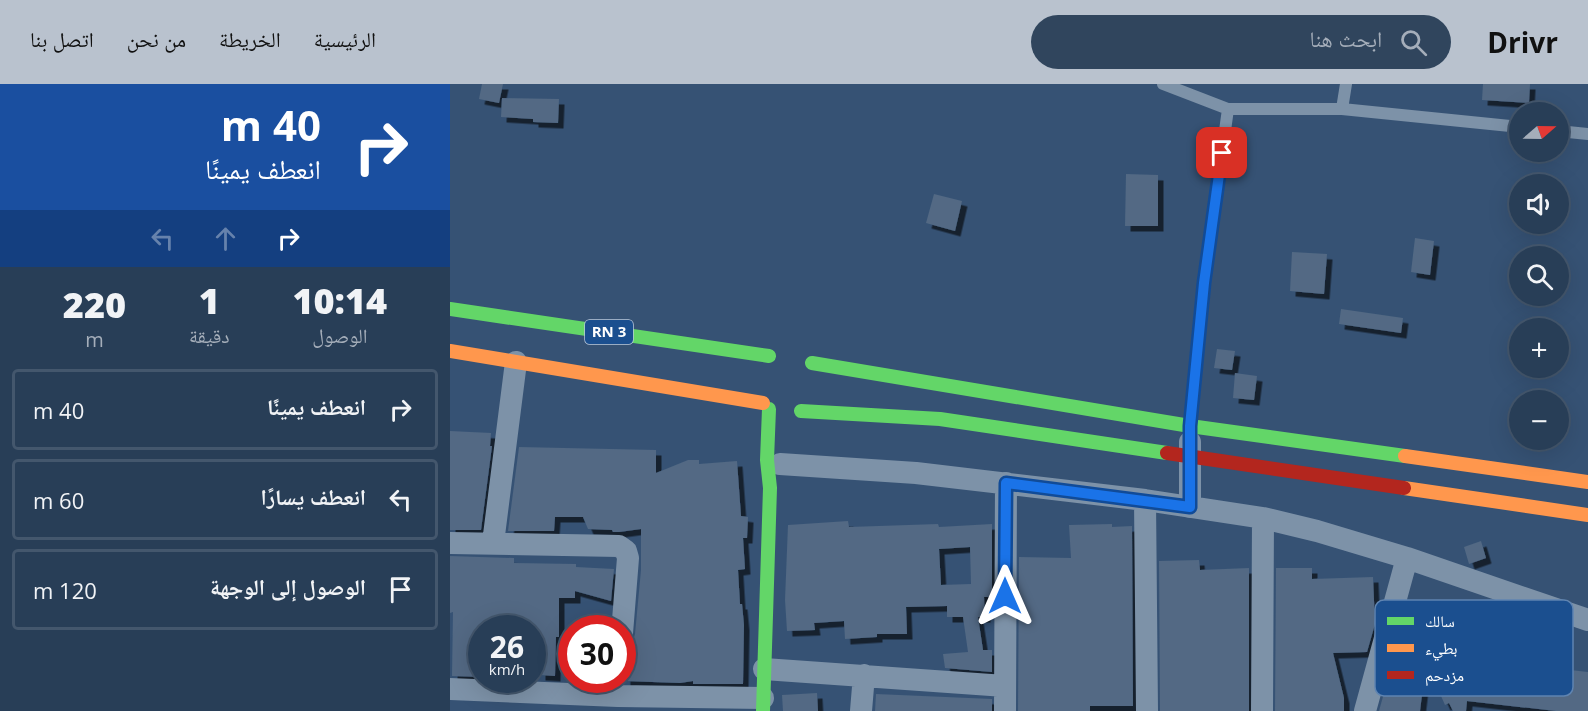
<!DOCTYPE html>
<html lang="ar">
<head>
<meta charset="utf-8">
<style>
	body { margin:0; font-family:"Open Sans","Noto Naskh Arabic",sans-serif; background:#30455d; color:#f1f3f6; direction:rtl; height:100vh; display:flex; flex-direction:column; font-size:22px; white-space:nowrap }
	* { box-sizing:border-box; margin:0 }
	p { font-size:20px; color:#a5aeba }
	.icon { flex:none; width:33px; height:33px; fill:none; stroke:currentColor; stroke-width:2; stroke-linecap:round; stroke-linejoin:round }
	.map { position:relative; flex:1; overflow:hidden; direction:ltr }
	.details { display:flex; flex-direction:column; background:#283e57; width:450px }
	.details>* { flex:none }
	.guide { background:#1a4fa0; color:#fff; overflow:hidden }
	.needle { width:39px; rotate:70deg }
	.controls { position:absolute; left:1059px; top:18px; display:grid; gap:12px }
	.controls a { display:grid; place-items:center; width:60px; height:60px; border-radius:50%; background:#283e57; box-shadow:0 6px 24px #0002,0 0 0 2px #44576d; font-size:30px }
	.speed { position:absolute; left:18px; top:531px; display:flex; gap:12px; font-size:30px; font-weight:700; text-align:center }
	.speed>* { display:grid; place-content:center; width:78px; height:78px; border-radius:50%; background:#283e57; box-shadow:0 6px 24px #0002,0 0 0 2px #44576d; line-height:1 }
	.speed small { font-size:15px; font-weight:400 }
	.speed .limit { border:9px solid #d22; background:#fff; color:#111 }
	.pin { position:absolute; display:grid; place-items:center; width:51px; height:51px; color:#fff; margin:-26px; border-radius:12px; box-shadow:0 3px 9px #0006 }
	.me { position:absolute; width:66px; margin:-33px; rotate:0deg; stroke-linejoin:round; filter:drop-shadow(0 0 4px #0008) }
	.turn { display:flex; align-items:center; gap:21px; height:126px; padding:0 30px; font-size:27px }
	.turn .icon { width:78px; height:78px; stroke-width:2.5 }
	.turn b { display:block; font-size:42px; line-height:51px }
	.lanes { display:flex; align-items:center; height:57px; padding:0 30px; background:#0003; justify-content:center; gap:30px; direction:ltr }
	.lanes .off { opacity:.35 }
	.eta { display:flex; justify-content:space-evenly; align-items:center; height:102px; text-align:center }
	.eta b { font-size:36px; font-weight:800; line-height:42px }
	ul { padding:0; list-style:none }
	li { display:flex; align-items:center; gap:18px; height:81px; margin:0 12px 9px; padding:0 18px; border:3px solid #44576d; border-radius:6px }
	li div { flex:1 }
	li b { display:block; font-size:22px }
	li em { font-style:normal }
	header { display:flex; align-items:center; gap:36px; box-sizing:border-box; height:84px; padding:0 30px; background:#b9c2ce; color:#111 }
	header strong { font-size:28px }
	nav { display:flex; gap:33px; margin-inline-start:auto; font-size:21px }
	.search { width:420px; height:54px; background:#30455d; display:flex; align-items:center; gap:15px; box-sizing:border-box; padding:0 21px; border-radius:33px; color:#a5aeba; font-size:22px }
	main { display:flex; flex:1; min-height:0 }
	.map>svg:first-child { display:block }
	.building { fill:#526984; fill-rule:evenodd; filter:url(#shadow) }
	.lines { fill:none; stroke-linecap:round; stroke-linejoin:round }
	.lane { stroke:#7d92a8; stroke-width:12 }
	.street { stroke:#7d92a8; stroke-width:22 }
	.fast { stroke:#63d668; stroke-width:14 }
	.slow { stroke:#ff974d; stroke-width:14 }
	.jam { stroke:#b3261e; stroke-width:14 }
	.route-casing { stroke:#114b97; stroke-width:15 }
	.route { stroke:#1a73e8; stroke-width:10 }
	.labels { text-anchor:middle; stroke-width:5; stroke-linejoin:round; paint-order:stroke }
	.shield { fill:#1b4f8f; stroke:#bbcadd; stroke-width:1.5 }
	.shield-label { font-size:15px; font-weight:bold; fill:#fff }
	.key { fill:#1b4f8f; stroke:#5f84b1; stroke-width:1.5 }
	.key-label { font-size:16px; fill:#fff }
</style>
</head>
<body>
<header>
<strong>Drivr</strong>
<div class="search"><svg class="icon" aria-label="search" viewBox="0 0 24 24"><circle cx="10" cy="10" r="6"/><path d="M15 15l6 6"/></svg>ابحث هنا</div>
<nav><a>الرئيسية</a><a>الخريطة</a><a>من نحن</a><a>اتصل بنا</a></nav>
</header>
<main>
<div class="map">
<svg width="1138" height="627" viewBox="0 0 1138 627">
	<defs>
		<filter id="shadow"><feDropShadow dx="5.5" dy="5.5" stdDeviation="0" flood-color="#0009"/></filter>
	</defs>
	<rect width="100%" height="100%" fill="#365274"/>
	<!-- building -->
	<path class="building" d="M32,0H53L49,19L29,15Z
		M1033,0H1080L1079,19L1032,16Z
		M52,14L109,15L108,39L83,38V35L51,33Z
		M676,90L708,91V142H675Z
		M484,110L512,117L505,147L476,139Z
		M965,154L984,157L980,191L961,188Z
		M842,168L877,170L874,210L840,207Z
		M891,225L953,234L951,249L889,240Z
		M767,265L785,267L782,286L764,284Z
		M785,289L807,292L804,316L783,314Z
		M0,347L41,349L40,362H42L31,446H0Z
		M69,363L206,366V389L238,376H249V380L287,377L291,432L298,433L297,454H293L295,485L288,486L290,520H292L294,541L293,600H243V597L230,599L175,597L174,562L183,557L185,550L191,486V445L169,448H163L162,446L138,445L133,433H105L104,447H58Z
		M398,437L399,443L488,440L489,443L542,440V513H534L535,533H528L533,566H542V588L495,584L493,570L518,568L513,533H497V522L456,523L457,550H427V553L395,555L394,537L364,539L365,546L337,547L335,516L338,441ZM520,463L521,500L491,501L489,465Z
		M662,440V443L682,442L683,622H640V627H568L569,473L621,474L619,441Z
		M1031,457L1036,474L1019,480L1014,463Z
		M0,472L64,474V479L126,480V483L164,485L161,517L125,507V514H109V553H106L105,592L90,591V576L82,575V544H32V593L2,592L3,528L0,529Z
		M749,476L750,486L799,484V627H710L709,477Z
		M826,484H862V495L923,493L925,540L917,568L883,569L894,614V627H825Z
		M949,555L979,559L978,563L1048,571V578L1138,588V627H1106L1017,617L1016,627H1003L999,619L995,621L976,578L970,627H929Z
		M367,609L368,627H333L332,611Z
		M426,610L542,615V627H425Z"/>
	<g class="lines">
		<!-- lane -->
		<path class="lane" d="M713,0L778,25
			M892,25L896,0
			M1108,47L1138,50
			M740,341L754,199L778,25H892L1070,43"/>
		<!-- street -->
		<path class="street" d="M740,358V423
			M330,380L466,389L695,416L697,627
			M695,416L813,434L867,447L957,474L1138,536
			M0,459L169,462L176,467L178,474L172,549
			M43,459L66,278
			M314,585L555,602
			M0,605L168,612L313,614
			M411,627L414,591
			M555,627L556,399
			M812,627L813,434
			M915,627L957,474"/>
		<!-- fast -->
		<path class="fast" d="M0,225L319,272
			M362,279L740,342L955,372
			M351,327L490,335L717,369
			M313,627L320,404L317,376L319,325"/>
		<!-- slow -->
		<path class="slow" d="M0,267L313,319
			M955,372L1138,398
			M954,404L1138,431"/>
		<!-- jam -->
		<path class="jam" d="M717,369L954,404"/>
	</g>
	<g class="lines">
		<defs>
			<path id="route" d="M555,512L556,399L740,423V342L754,199L772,69"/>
		</defs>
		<!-- route casing -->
		<use href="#route" class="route-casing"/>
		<!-- route -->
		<use href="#route" class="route"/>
	</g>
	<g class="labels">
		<!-- shield labels -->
		<rect class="shield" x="135" y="236" width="48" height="24" rx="4.5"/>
		<g class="shield-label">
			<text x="159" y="253">RN 3</text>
		</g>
	</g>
	<!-- legend -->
	<rect x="925" y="516" width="198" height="96" rx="9" class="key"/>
	<rect x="937" y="533" width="27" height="8" fill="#63d668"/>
	<rect x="937" y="560" width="27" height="8" fill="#ff974d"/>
	<rect x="937" y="587" width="27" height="8" fill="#b3261e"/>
	<g class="key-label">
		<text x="975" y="543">سالك</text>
		<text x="975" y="570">بطيء</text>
		<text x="975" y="597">مزدحم</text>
	</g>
</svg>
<div class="controls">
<a><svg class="needle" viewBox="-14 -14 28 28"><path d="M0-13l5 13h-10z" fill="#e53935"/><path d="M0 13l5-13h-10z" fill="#a5aeba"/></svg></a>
<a><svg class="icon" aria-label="sound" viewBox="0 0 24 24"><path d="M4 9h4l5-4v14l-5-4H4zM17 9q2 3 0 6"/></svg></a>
<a><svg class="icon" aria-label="search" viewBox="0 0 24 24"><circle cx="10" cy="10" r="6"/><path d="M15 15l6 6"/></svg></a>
<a>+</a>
<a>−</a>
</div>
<div class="speed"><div>26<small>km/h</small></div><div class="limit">30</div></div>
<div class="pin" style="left:772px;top:69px;background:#d93025"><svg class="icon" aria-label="arrive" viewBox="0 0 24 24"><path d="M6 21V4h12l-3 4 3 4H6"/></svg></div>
<svg class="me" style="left:555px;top:512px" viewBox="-20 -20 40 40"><path d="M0-17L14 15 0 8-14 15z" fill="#1a73e8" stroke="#fff" stroke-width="4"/></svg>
</div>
<section class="details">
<div class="guide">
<div class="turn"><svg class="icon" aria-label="right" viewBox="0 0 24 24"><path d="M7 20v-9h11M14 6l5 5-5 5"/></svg><div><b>40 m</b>انعطف يمينًا</div></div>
<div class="lanes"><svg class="icon off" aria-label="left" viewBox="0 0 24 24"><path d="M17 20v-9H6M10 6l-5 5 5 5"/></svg><svg class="icon off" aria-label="ahead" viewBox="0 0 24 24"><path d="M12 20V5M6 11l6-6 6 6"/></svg><svg class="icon" aria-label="right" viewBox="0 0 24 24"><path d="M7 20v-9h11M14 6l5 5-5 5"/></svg></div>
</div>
<div class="eta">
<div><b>10:14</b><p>الوصول</p></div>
<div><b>1</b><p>دقيقة</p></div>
<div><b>220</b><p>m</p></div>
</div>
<ul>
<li><svg class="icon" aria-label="right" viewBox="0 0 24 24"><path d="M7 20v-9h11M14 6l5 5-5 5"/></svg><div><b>انعطف يمينًا</b></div><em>40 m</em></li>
<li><svg class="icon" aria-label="left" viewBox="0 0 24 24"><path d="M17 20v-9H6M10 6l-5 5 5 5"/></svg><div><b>انعطف يسارًا</b></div><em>60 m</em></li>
<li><svg class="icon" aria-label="arrive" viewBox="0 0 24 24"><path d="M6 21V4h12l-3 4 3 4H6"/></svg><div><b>الوصول إلى الوجهة</b></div><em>120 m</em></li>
</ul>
</section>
</main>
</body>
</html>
